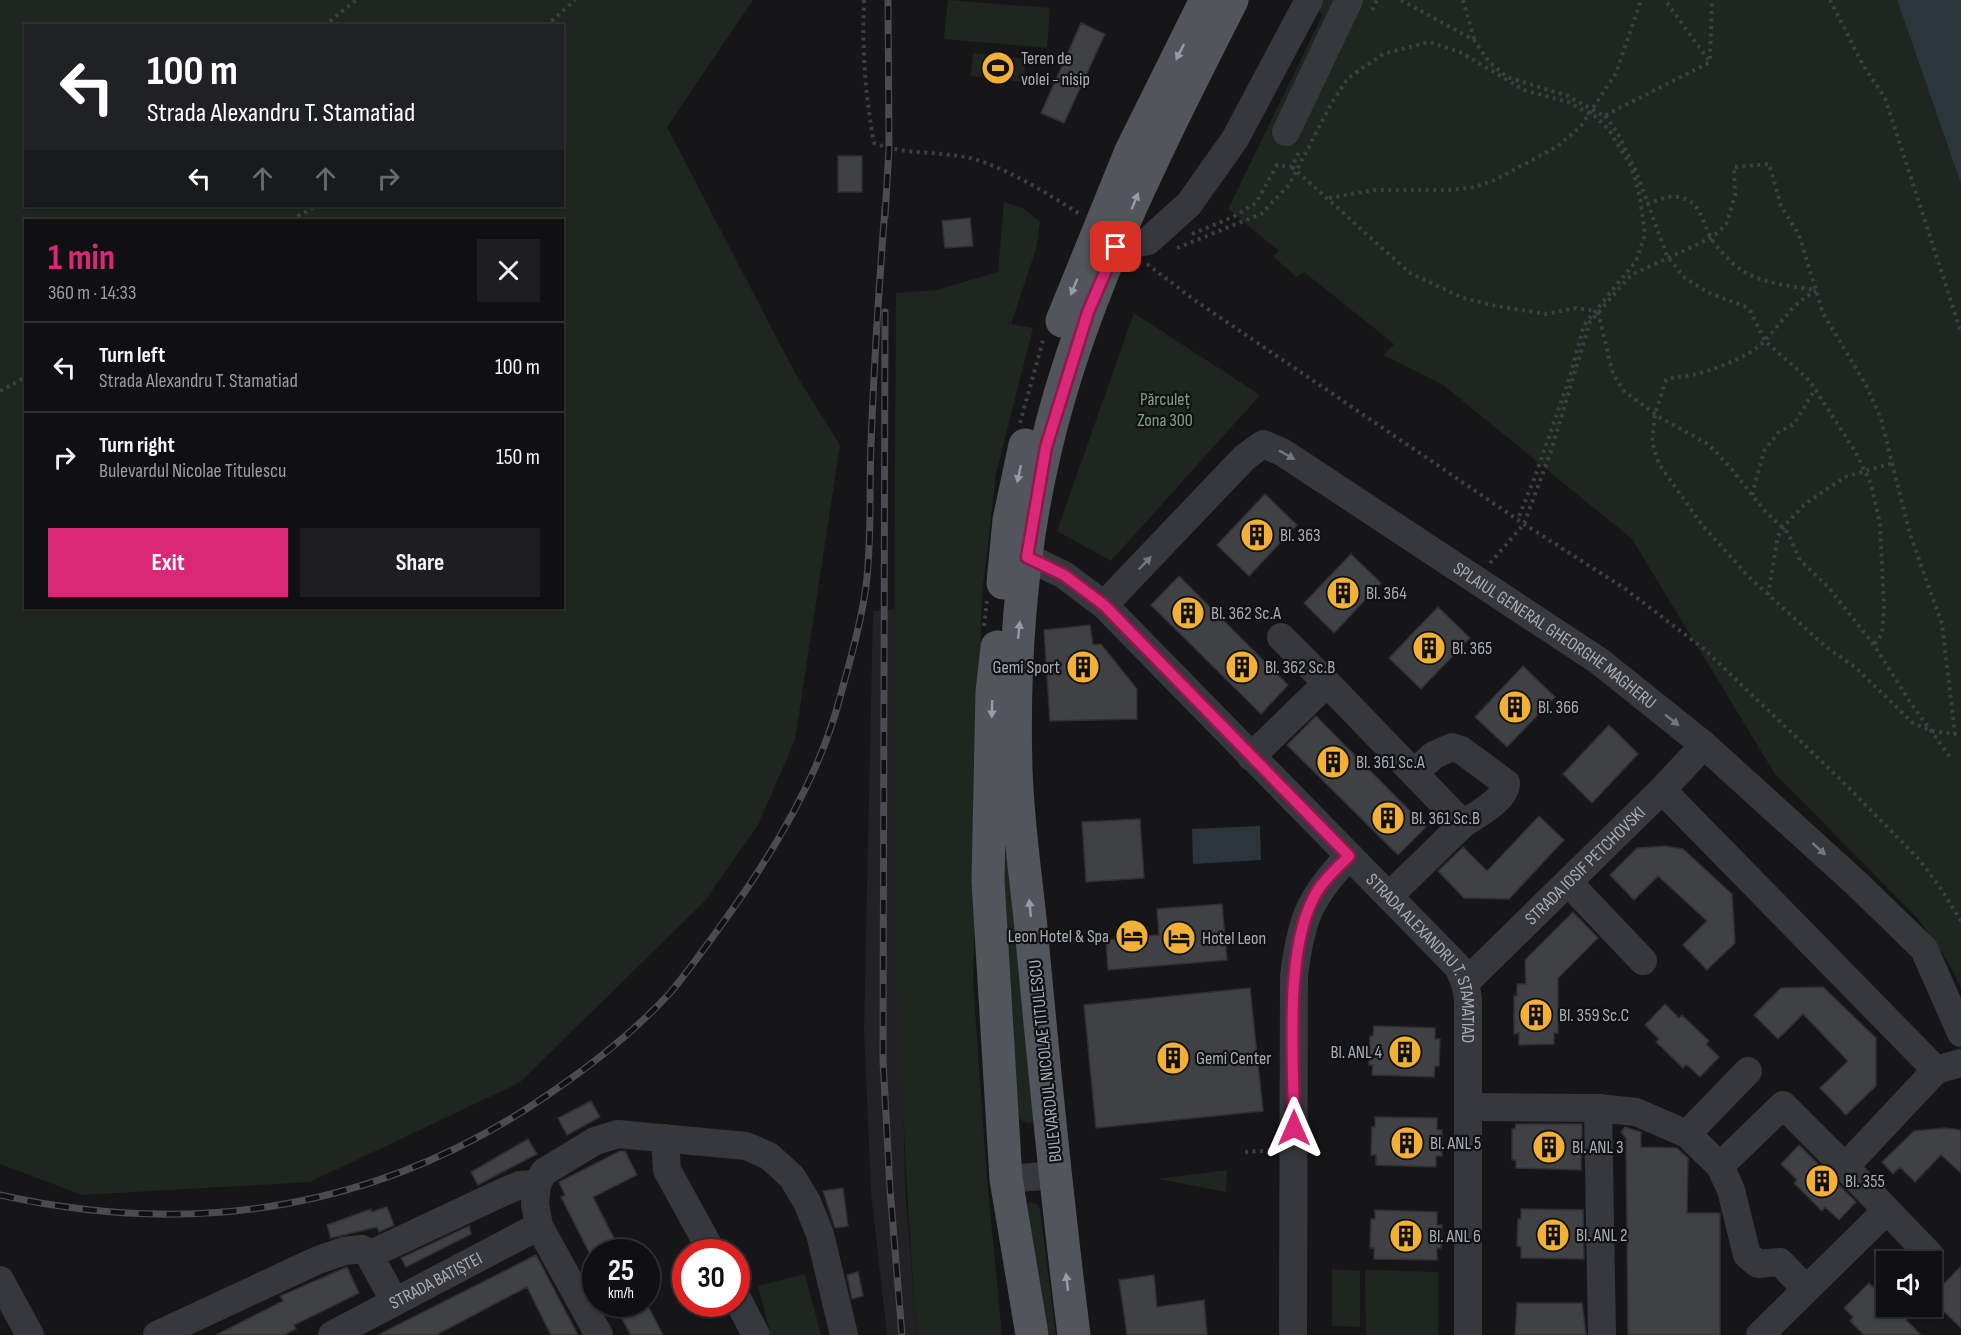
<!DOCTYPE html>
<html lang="en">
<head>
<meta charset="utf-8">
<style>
	body { margin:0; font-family:"Sofia Sans Condensed",sans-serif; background:#1e1e20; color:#f1f3f6; height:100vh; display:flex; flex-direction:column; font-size:22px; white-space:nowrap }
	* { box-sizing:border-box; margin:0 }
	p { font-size:20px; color:#9c9d9f }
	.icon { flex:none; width:33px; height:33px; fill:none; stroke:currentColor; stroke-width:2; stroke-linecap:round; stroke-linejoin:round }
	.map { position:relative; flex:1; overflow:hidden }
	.sheet { position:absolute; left:24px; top:219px; width:540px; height:390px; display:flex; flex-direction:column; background:#101012; border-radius:0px; box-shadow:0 2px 4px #0004,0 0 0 2px #303032 }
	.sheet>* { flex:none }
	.top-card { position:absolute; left:24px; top:24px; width:540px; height:183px; border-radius:0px; box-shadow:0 2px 4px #0004,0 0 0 2px #303032; background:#202124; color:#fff; overflow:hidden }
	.tools { position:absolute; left:1876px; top:1251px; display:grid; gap:12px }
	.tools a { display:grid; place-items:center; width:66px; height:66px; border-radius:0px; background:#101012; box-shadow:0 2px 4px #0004,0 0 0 2px #303032; font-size:30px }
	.speed { position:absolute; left:582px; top:1239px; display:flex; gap:12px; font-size:30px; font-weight:700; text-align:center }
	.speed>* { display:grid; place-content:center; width:78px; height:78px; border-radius:50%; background:#101012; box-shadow:0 2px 4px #0004,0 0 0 2px #303032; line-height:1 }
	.speed small { font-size:15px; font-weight:400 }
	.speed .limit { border:9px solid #d22; background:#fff; color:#111 }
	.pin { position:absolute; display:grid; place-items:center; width:51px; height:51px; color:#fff; margin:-26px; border-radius:12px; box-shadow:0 3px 9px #0006 }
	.me { position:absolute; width:66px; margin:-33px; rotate:0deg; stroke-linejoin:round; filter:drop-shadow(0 0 4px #0008) }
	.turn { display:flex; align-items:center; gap:21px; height:126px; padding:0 24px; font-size:27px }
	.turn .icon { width:78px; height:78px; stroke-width:2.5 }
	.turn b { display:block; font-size:42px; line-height:51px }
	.lanes { display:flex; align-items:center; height:57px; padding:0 24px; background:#0003; justify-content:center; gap:30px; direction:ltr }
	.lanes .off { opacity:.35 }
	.round { display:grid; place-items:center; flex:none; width:63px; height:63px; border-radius:0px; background:#1e1e20 }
	.summary { display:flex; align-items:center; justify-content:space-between; height:102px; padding:0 24px }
	h1 { font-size:36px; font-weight:700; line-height:45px; color:#db2777 }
	.primary-button { display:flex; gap:12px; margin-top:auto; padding:12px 24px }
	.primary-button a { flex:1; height:69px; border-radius:0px; background:#db2777; color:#fff; font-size:24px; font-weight:700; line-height:69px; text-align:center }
	.primary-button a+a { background:#1e1e20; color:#f1f3f6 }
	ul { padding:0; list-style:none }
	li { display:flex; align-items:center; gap:18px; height:90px; padding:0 24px; border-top:2px solid #303032 }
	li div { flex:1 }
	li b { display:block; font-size:22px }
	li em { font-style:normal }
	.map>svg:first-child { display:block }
	.built { fill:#222225 }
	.green { fill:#1e261f; fill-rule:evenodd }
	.water { fill:#2c353c }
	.building { fill:#404145; stroke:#303034; stroke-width:1.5 }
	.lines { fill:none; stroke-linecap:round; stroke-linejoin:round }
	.path { stroke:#3d3f44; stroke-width:4; stroke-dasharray:3 4.5; stroke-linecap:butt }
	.minor { stroke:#37383d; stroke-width:28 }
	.major { stroke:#53555c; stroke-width:33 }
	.rail-casing { stroke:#4a4c52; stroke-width:7 }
	.rail { stroke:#111113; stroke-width:4.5; stroke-dasharray:14; stroke-linecap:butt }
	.oneway { fill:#979ba6 }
	.oneway2 { fill:#757881 }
	.route-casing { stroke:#8e194d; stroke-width:15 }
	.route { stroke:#db2777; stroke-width:10 }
	.labels { text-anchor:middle; stroke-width:4.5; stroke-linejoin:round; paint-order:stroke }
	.poi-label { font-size:18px; fill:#a8adb8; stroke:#111113; text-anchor:start }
	.park-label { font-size:18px; fill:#7fa381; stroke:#111113 }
	.street-label { font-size:18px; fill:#a8adb8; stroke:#111113 }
</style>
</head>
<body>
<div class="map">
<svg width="1961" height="1335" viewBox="0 0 1961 1335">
	<rect width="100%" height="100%" fill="#161618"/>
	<!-- built -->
	<path class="built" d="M894,609L905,1188L917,1335H887L871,1192L864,1029L873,611Z"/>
	<!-- green -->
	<path class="green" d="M0,0H753L667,127L795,373L840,445L795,740L758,825L704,902L519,1083L310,1182L82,1195L0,1164ZM26,26H562V206H26ZM26,220H562V608H26Z
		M948,0L1050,8L1047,48L944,39Z
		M1304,0H1897L1961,184V988L1950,965L1919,920L1775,774L1632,539L1442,384L1383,355L1394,344L1304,272L1296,277L1273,256L1279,251L1228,209L1323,14Z
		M973,53L1026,59L1023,82L971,76Z
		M1004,202L1023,208L1040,222L1036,249L1011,324L1033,328L996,474L982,594L973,981L987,1178L1002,1335H917C889,989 894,640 896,293L937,290L998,272Z
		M1134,313L1260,395L1111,561L1057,531Z
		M1005,854H1009L1034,1121L1029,1124L1019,1119L1015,1087L1001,857Z
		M1227,1170L1226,1192L1158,1179Z
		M1029,1202L1037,1204L1040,1210L1056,1335H1048L1027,1205Z
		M1332,1269L1360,1271V1327L1332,1326Z
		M1365,1270L1438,1272V1335H1366Z
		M805,1274L821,1335H771L758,1286Z"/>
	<!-- water -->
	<path class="water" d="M1897,0H1961V184Z
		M1260,826L1261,860L1193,864L1192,829Z"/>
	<!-- building -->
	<path class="building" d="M1081,23L1105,34L1064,123L1041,113Z
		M838,156H862V192H838Z
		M970,218L973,246L945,248L942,221Z
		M1265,494L1297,525L1249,576L1217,545Z
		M1351,554L1381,583L1334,633L1304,603Z
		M1179,576L1288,685L1261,714L1151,605Z
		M1438,607L1470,638L1421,689L1389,658Z
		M1090,625L1093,645L1101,644L1137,689V719L1050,721L1044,630Z
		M1523,666L1555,697L1507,747L1475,717Z
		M1316,716L1426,827L1398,855L1287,745Z
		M1609,725L1638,754L1592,803L1563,774Z
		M1539,816L1564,840L1509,899L1464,898L1438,871L1463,847L1487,871Z
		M1140,819L1144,878L1086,882L1082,822Z
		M1665,846L1683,849L1732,894L1735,943L1707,970L1683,945L1707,921L1658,876L1634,900L1610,875L1637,848Z
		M1222,904L1227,960L1108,970L1106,940L1159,935L1157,909Z
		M1573,912L1598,938L1558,978V1033H1554V1044L1519,1045V1033L1514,1034V996H1517V984H1526L1525,960Z
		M1823,987L1876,1038V1086L1846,1115L1820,1088L1848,1061L1803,1014L1778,1039L1754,1015L1781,988Z
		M1250,988L1263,1111L1096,1128L1084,1005Z
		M1665,1004L1679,1018L1682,1015L1709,1041L1706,1044L1719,1057L1700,1077L1686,1064L1683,1068L1656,1042L1659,1039L1645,1025Z
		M1374,1026L1435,1028V1039H1440L1439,1066H1435L1434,1077L1372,1075L1373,1065H1369L1370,1036H1373Z
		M591,1101L600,1117L567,1135L558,1118Z
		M1375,1117L1437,1118V1130H1442V1156H1436V1167L1376,1165V1155H1371L1372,1127H1375Z
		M1516,1124H1582L1581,1170L1516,1168V1160H1512V1129H1515Z
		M1625,1127L1641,1132V1147L1677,1148L1688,1158L1687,1213H1720V1335H1628L1626,1138L1621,1132Z
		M1945,1128L1961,1130V1173L1941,1155L1915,1182L1900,1167L1893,1174L1882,1162L1914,1131Z
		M528,1139L537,1154L478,1185L471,1172Z
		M1799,1145L1856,1202L1839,1220L1825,1207L1822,1211L1794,1183L1797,1180L1781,1164Z
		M620,1151H625L637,1175L593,1197L621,1252H589L561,1197L565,1195L559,1182Z
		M843,1188L848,1226L835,1228L823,1191Z
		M387,1207L394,1225L379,1232L377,1227L331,1238L327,1225L371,1209L372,1212Z
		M1521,1209L1583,1210L1584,1259L1521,1258V1247L1517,1246L1518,1219H1521Z
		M1375,1210L1437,1212V1225H1442L1441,1248H1437V1260L1374,1259V1248H1370L1371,1219H1375Z
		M469,1226L471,1234L406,1267L401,1258Z
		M536,1255L578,1335H551L527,1287L436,1335H378Z
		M1961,1266V1328L1932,1300V1296Z
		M347,1267L359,1293L294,1325L296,1329L284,1335H216L283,1301L280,1296Z
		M858,1272L863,1296L852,1299L847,1275Z
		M1154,1275L1157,1307L1204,1300L1207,1335H1127L1119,1280Z
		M1869,1283L1878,1292L1887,1283V1306H1898L1909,1317L1906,1320L1921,1335H1864L1850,1321L1853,1317L1844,1308Z
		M1517,1303H1582L1586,1335H1515Z
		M614,1304H647L663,1335H631Z"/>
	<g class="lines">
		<!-- path -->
		<path class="path" d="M864,0C862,49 865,95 874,143C908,157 948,149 983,162C1017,174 1049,195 1080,214
			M1401,0L1474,40L1489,62L1507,77L1568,96L1604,116L1710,62L1665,0
			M1463,0L1474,39
			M1830,0L1863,65L1885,98L1961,332
			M1372,10L1377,0
			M324,26L356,0
			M546,26L575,0
			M1710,59L1712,0
			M1605,116L1617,132L1636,171L1667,256L1685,278L1709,293L1744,306L1751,312L1765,341L1809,380L1855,451L1871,484L1880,524L1884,607L1882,634L1874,645
			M1292,167L1410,273L1463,298L1496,306L1546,314L1576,308L1596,311
			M1329,198L1374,190H1450L1475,187L1497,179L1558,146L1581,126L1616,73L1641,0
			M1647,204C1656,201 1666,196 1674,197C1700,197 1701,220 1711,238C1718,249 1732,264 1743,271C1764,284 1792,286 1815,290
			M291,220L316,206
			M1192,234L1233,217L1256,203L1277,165L1292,167L1300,150
			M1177,248L1261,214L1289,185L1331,104L1348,78L1383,54L1429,42L1460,52L1524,90L1568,102L1596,117L1609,130L1631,166L1640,197L1645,235L1636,261L1584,325L1570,376L1536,474L1518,519
			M1147,264L1193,299L1524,524L1624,588L1704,649L1839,778L1917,857L1939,886L1961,921
			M1598,312L1613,374L1624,391L1659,417L1708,444L1730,467L1763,509L1788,533L1800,560L1829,588L1874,645L1910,702L1950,757
			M0,391L26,377
			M1020,423L1044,337
			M1752,495L1764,451L1779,432L1794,424L1815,389
			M1490,563L1524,524L1551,451L1590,322L1631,275L1711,238L1726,225L1735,195L1734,167L1769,164L1781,206L1799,235L1823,313L1867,387L1881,419L1910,534L1942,624L1955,734L1931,731L1913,723L1856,668L1825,646L1750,578L1702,525L1659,464L1652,442L1655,414L1666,380C1675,376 1682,378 1692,375C1710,371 1733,362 1749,353C1776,337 1787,304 1816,291
			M1768,595L1778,536L1788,522L1805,504L1845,477L1893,463
			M984,626L987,601
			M1245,1152L1272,1150"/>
		<!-- minor -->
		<g class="minor">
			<path d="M1286,132L1349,0"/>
			<path d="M1116,247L1148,241L1189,204L1235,139L1309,0"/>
			<path id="s1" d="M1027,557L1064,575L1104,605L1458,967L1465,983L1468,998V1335"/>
			<path id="s2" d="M1104,605L1245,457L1263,444L1282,452L1599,661L1704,745L1856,883L1924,949L1961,1033"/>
			<path d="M1281,637L1327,683"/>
			<path d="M1251,757L1327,683L1463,824L1389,896"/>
			<path d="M1414,773L1434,755L1452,747L1461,750L1506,783C1506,800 1476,815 1463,824"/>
			<path d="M1662,790L1936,1070L1961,1063"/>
			<path d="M1568,882L1643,961"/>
			<path id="s3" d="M1465,983L1662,790L1704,745"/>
			<path d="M1468,1107L1598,1108L1602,1335"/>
			<path d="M1598,1108L1636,1112L1687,1134L1748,1071"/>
			<path d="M1687,1134L1720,1166L1783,1105L1845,1167"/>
			<path d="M665,1138L667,1170L712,1252"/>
			<path d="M1720,1166L1731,1190L1747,1255L1758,1264L1780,1262L1806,1289"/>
			<path d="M1006,1179L1056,1175"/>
			<path d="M1929,1254L1845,1167L1936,1070"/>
			<path d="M369,1255L501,1193L520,1185L537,1184"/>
			<path d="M0,1280L30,1335"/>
			<path d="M736,1296L756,1335"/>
			<path d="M157,1335L318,1260L344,1251L362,1249L369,1255L395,1302"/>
			<path id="s4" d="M332,1335L539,1226"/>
			<path d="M599,1335L539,1226L535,1204L537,1184L544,1172L595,1141L618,1134L746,1146L769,1156L792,1177L807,1202L820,1234L844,1335"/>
			<path d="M1293,1335L1294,976C1301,919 1309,898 1349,856"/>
			<path d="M1760,1335L1886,1211"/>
		</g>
		<!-- major -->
		<path class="major" d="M1062,321L1131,151L1206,0
			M1003,583L1009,520L1025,445
			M997,647L992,692L988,881L1006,1179L1032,1335
			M1074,1335C1058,1207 1045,1078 1033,949C1028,890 1018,830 1016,770C1013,663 1021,551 1046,447C1083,290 1160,143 1232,0"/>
		<defs>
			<path id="rail" d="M885,216L889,149L888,0
				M885,312L883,1060L890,1189L902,1335
				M0,1195C197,1239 383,1208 549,1094C593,1064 634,1032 670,993C690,969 709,942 727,917C772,855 819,776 839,701C849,664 861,624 866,586C872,540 869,491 871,444C874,365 879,286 885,208"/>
		</defs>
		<!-- rail casing -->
		<use href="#rail" class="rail-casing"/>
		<!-- rail -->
		<use href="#rail" class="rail"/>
	</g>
	<!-- one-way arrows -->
	<defs><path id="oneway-solid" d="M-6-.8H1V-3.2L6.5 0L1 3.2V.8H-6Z" transform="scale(1.5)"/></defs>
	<g class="oneway">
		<use href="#oneway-solid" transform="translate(1180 52) rotate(117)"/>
		<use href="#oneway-solid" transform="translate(1135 201) rotate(-68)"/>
		<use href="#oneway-solid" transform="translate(1074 287) rotate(112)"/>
		<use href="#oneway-solid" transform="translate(1019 474) rotate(102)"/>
		<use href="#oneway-solid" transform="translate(1019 630) rotate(-84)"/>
		<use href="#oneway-solid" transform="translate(992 709) rotate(91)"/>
		<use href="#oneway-solid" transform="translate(1030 908) rotate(-96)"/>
		<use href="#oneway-solid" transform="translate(1067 1282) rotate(-97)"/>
	</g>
	<g class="oneway2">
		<use href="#oneway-solid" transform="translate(1287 455) rotate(29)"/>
		<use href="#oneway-solid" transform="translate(1145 563) rotate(-46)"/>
		<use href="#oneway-solid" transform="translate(1672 720) rotate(38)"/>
		<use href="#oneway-solid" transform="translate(1819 849) rotate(42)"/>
	</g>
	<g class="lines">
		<defs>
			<path id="route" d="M1116,247L1088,312L1046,447L1027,557L1064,575L1104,605L1349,856C1336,869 1321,882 1313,899C1284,956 1294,1063 1294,1128"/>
		</defs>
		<!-- route casing -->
		<use href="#route" class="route-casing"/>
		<!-- route -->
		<use href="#route" class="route"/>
	</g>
	<!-- icons -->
	<defs>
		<symbol id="stadium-disc" viewBox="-11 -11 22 22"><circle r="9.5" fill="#f2b134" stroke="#111113"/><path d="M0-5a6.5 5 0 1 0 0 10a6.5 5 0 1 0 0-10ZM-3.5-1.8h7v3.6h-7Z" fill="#111"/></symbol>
		<symbol id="building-disc" viewBox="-11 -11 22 22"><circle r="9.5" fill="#f2b134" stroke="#111113"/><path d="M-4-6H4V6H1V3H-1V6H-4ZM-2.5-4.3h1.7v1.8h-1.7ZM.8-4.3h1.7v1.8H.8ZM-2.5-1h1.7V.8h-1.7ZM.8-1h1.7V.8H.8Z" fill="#111"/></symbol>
		<symbol id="hotel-disc" viewBox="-11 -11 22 22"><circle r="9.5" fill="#f2b134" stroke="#111113"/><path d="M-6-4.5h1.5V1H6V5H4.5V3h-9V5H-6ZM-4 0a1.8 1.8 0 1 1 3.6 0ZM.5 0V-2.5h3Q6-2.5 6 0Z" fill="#111"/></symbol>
	</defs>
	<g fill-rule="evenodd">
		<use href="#stadium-disc" x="979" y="49" width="38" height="38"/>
		<use href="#building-disc" x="1238" y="516" width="38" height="38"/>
		<use href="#building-disc" x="1324" y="574" width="38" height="38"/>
		<use href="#building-disc" x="1169" y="594" width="38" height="38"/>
		<use href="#building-disc" x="1410" y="629" width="38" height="38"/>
		<use href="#building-disc" x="1064" y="648" width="38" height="38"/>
		<use href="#building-disc" x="1223" y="648" width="38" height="38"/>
		<use href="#building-disc" x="1496" y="688" width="38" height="38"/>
		<use href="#building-disc" x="1314" y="743" width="38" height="38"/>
		<use href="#building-disc" x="1369" y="799" width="38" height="38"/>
		<use href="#hotel-disc" x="1113" y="917" width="38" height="38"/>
		<use href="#hotel-disc" x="1160" y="919" width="38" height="38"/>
		<use href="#building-disc" x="1517" y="996" width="38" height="38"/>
		<use href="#building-disc" x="1386" y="1033" width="38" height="38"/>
		<use href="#building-disc" x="1154" y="1039" width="38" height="38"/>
		<use href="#building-disc" x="1388" y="1124" width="38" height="38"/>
		<use href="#building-disc" x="1530" y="1128" width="38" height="38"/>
		<use href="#building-disc" x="1803" y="1162" width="38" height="38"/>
		<use href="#building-disc" x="1534" y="1216" width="38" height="38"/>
		<use href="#building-disc" x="1387" y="1217" width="38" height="38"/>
	</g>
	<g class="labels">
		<!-- poi labels -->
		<g class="poi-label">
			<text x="1021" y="64">Teren de<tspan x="1021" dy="21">volei - nisip</tspan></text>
			<text x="1280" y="541">Bl. 363</text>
			<text x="1366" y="599">Bl. 364</text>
			<text x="1211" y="619">Bl. 362 Sc.A</text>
			<text x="1452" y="654">Bl. 365</text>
			<text x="1060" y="673" text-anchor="end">Gemi Sport</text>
			<text x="1265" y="673">Bl. 362 Sc.B</text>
			<text x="1538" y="713">Bl. 366</text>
			<text x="1356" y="768">Bl. 361 Sc.A</text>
			<text x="1411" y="824">Bl. 361 Sc.B</text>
			<text x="1109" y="942" text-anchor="end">Leon Hotel &amp; Spa</text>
			<text x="1202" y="944">Hotel Leon</text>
			<text x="1559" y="1021">Bl. 359 Sc.C</text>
			<text x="1382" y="1058" text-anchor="end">Bl. ANL 4</text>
			<text x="1196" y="1064">Gemi Center</text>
			<text x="1430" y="1149">Bl. ANL 5</text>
			<text x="1572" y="1153">Bl. ANL 3</text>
			<text x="1845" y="1187">Bl. 355</text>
			<text x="1576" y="1241">Bl. ANL 2</text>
			<text x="1429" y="1242">Bl. ANL 6</text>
		</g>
		<!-- park labels -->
		<g class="park-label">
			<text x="1165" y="405">Părculeț<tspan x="1165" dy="21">Zona 300</tspan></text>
		</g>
		<!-- street labels -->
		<g class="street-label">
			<text dy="6" stroke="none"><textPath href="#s2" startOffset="576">SPLAIUL GENERAL GHEORGHE MAGHERU</textPath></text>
			<text dy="6" stroke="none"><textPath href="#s3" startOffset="168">STRADA IOSIF PETCHOVSKI</textPath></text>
			<text dy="6" stroke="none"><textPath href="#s1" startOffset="573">STRADA ALEXANDRU T. STAMATIAD</textPath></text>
			<text transform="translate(1045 1061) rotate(-96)" y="6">BULEVARDUL NICOLAE TITULESCU</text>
			<text dy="6" stroke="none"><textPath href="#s4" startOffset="117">STRADA BATIȘTEI</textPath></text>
		</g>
	</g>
</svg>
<div class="tools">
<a><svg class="icon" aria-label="sound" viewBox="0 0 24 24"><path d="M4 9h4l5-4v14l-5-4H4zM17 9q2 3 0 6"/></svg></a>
</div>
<div class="speed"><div>25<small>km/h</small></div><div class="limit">30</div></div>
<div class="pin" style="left:1116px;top:247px;background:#d93025"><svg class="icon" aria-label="arrive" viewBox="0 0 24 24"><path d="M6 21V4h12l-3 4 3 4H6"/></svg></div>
<svg class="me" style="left:1294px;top:1128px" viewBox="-20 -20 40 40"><path d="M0-17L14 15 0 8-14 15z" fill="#db2777" stroke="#fff" stroke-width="4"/></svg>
<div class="top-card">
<div class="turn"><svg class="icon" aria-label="left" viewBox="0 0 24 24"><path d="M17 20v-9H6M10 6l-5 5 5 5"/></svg><div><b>100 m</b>Strada Alexandru T. Stamatiad</div></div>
<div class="lanes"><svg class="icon" aria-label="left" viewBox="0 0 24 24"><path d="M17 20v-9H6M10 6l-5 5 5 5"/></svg><svg class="icon off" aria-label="ahead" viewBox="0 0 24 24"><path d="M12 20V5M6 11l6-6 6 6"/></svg><svg class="icon off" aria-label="ahead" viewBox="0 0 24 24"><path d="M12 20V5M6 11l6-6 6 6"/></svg><svg class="icon off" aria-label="right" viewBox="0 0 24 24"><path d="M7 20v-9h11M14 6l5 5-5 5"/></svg></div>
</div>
<section class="sheet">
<div class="summary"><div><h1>1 min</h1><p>360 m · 14:33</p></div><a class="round"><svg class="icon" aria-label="close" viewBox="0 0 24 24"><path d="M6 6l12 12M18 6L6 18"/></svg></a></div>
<ul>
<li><svg class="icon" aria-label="left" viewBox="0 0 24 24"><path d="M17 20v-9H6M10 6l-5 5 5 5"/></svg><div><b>Turn left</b><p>Strada Alexandru T. Stamatiad</p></div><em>100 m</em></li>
<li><svg class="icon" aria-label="right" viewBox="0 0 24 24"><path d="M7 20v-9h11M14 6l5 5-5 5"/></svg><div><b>Turn right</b><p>Bulevardul Nicolae Titulescu</p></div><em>150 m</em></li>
</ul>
<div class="primary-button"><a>Exit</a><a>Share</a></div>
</section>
</div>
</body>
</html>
